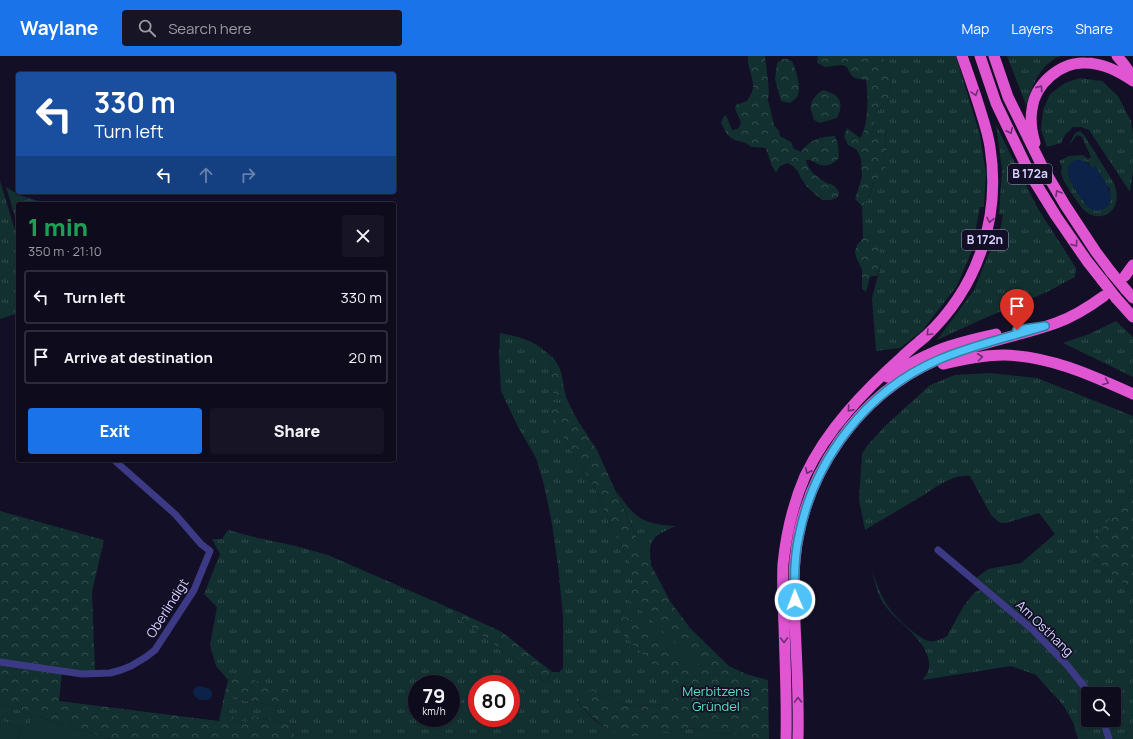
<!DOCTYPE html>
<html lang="en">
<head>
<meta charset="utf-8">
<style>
	body { margin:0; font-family:Manrope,sans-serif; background:#171425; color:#f1f3f6; height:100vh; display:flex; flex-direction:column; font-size:15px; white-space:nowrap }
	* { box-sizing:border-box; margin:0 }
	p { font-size:13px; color:#9b9ba3 }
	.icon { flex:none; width:22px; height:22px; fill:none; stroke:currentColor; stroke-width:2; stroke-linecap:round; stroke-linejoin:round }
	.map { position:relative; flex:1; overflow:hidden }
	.sheet { position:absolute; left:16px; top:146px; width:380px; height:260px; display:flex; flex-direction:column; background:#0e0b1c; border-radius:4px; box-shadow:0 1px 3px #0004,0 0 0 1px #2e2b3b }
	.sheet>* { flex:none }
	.hud { position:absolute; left:16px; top:16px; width:380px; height:122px; border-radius:4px; box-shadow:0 1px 3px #0004,0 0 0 1px #2e2b3b; background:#1a4fa0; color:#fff; overflow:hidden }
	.tools { position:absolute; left:1081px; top:631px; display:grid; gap:8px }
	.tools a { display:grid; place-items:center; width:40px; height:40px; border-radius:4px; background:#0e0b1c; box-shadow:0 1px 3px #0004,0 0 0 1px #2e2b3b; font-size:20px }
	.speed { position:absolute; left:408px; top:619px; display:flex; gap:8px; font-size:20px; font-weight:700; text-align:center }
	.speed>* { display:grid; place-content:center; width:52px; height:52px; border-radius:50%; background:#0e0b1c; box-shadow:0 1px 3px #0004,0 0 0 1px #2e2b3b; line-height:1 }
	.speed small { font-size:10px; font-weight:400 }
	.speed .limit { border:6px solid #d22; background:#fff; color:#111 }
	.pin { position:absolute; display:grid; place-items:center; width:34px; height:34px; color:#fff; margin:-41px -17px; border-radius:50% 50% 50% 0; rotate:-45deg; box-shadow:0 0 4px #0007 }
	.pin .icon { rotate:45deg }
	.me { position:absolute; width:44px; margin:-22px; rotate:359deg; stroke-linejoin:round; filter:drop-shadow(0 0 3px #0008) }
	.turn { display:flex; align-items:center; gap:14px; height:84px; padding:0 12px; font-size:18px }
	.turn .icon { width:52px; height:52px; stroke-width:2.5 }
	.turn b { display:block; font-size:28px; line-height:34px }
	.lanes { display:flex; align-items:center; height:38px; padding:0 12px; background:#0003; justify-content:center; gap:20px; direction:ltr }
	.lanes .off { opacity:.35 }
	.round { display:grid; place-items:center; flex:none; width:42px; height:42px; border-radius:4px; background:#171425 }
	.summary { display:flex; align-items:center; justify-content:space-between; height:68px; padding:0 12px }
	h1 { font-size:24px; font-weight:800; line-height:30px; color:#1e9e55 }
	.cta { display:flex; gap:8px; margin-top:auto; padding:8px 12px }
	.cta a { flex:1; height:46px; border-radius:4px; background:#1a73e8; color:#fff; font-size:16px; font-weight:800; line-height:46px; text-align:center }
	.cta a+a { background:#171425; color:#f1f3f6 }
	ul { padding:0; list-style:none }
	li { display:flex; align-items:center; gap:12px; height:54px; margin:0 8px 6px; padding:0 4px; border:2px solid #2e2b3b; border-radius:4px }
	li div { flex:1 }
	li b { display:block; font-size:15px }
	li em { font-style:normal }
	header { display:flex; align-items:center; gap:24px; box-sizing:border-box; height:56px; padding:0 20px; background:#1a73e8; color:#fff }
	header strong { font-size:19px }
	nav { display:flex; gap:22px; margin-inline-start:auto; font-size:14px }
	.search { width:280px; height:36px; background:#171425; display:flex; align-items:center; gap:10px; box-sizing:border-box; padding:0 14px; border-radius:4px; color:#9b9ba3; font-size:15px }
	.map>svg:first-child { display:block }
	.grass { fill:url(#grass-tufts); fill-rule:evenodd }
	.forest { fill:url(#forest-crowns) }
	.garden { fill:#12302f }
	.water { fill:#0c2248 }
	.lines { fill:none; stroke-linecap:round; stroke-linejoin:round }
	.minor { stroke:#3d3a85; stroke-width:7 }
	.trunk { stroke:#e055d1; stroke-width:11 }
	.trunk-bridge { stroke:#e055d1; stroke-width:11 }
	.oneway { stroke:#6f2e73 }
	.route-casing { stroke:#337fa1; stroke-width:10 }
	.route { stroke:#4fc3f7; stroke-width:7 }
	.labels { text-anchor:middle; stroke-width:3.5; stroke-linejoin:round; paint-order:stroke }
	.shield { fill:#130f26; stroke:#9e99be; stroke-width:1 }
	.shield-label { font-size:12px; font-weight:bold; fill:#d9d4ff }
	.street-label { font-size:13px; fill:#d9d4ff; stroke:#130f26 }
	.park-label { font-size:13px; fill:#5fe0c0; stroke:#130f26 }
</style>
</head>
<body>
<header>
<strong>Waylane</strong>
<div class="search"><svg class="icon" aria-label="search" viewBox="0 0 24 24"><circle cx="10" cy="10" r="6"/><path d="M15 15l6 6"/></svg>Search here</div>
<nav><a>Map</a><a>Layers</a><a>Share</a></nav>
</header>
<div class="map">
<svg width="1133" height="683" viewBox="0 0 1133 683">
	<defs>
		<pattern id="grass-tufts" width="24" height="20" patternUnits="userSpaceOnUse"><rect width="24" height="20" fill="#12302f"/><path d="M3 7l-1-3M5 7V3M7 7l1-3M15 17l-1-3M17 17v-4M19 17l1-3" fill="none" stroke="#344d4e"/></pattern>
		<pattern id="forest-crowns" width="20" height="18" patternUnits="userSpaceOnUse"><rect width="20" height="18" fill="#12302f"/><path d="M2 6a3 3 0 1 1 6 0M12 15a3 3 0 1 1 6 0" fill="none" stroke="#344d4e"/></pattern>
	</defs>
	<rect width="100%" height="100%" fill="#130f26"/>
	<!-- grass -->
	<path class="grass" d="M885,0H956L980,79L986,118L984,151H980L975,177L979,178L957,230L922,275L900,292L876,295L872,242L882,204L871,180L863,182L862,150L869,142L875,121L886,127L888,117L885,110L883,101L887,94L885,85L886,76L874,81L871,80L874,70L876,56L888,46L890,37L891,17L883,8Z
		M1007,0H1060C1038,11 1034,27 1026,49Z
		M1080,22L1102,25L1118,40L1131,65L1133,79V115L1130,136L1089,74L1081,71H1073L1065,79L1061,87L1047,91L1041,74L1043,54L1050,38L1065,27Z
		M996,69L1037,151L1076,212L1075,221L1047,236L985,262L937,284L974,234L994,185H998L1003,159L999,158L1002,114Z
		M1080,75L1084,79L1114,127C1116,133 1118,140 1116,146C1113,161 1095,165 1084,154C1079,149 1062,124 1061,117C1061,115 1062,113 1062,111C1061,109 1060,107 1059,105L1069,100L1083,99L1088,103L1091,101L1082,81L1078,79L1076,80L1068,91L1075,77ZM1077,104L1088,106L1091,112L1110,133V146L1087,150C1082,142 1066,122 1068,113C1069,108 1073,106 1077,104Z
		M0,125L18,184V257L0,263Z
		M6,131L19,139L49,148H18V171Z
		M1116,265L1133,281V321L1063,287L1089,278Z
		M500,277C522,281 534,285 551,300L550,335L567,343L573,356L555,346L568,390L594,430L611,470L632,510V530L627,542L699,607L697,611L693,614L668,591L619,562L620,568L675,632L680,640L659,649L631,650L613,646L592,635L576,645L593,663L609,674L670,675L692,672L713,677L747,679L754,683H294L295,669C281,666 267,664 254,660L246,666L234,664L232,659L221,655L224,641L271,649L283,650L235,619L228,624L216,610L210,589L217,551L204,538L220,498L212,483H222L228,474L258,482L296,490L328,499L461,557L458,562L546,626L549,622L552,616H559L563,612V560L558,510L552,468L544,429L536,402L517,369L501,335L499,300ZM417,628H451V662H417ZM477,628H511V662H477Z
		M989,317L1037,322L1133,360V437L1095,481L1091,487L1095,505L1133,535V683H1111L1106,664H1114V638H1092L1085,628L975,523L988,513L1021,507L1055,478L1039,457L1006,467H1000L991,459L970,420C952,417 931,435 917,443C900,453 882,464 865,474L859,444L862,398L867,390L885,370L930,329L955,319Z
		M616,435C636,463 642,468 676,470C652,481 648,482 651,509L636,480Z
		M872,515C876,526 880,538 887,549C893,559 918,583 929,585C936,586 942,583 947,580L963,551L975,536L981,534L1030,574L1065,610L1088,639V664H1101L1108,683H1078L1073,666L1063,649L1036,619L1011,610L923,624C924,621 927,619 928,616C936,590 900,569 886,551C878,541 875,527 872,515Z
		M0,647L30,658V683H18L22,672L0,664Z"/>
	<!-- forest -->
	<path class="forest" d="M748,0H765L768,25L769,36L768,44L774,69L779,75L780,80L791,86L794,93L801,96C811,83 819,81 835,80L838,88L839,102C833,108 827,112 818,108C813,106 811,103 806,104C807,114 818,122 827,127C829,128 831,128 833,129C836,131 838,134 839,137L838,141L831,144H822C817,139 810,135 806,129C797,119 802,115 788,107L780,110L776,117L771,108L766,92L751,91C746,86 740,86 733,83C727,81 724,72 721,67L724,60L726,59L732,74L738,73L741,66L735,53L736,49L747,45C749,41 752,37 753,33C754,22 747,11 748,0Z
		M818,0H885L883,8L891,17L890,37L888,46L876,56L874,71L871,80L874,81L886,76L885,85L887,94L883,101L885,110L888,117L886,127L875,121L869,142L862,150L855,143L862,121L861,103L857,94L848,89L844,80L847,72L860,82C869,70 868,39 866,24C854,22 852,23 847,11L842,9L825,11L817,7Z
		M783,3H787L792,5C796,14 802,31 797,41C796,43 792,45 790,47L781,45L775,23L777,7Z
		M823,34C839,38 845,46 837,62L820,67L814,64C813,60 810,54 811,50C811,43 818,37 823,34Z
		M871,180L878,187L882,204L877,220H872L870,221L866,236L862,233V214L856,201L855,196L857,189L863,182Z
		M551,300C565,313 561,327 567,343L550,335Z
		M555,346L573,356L578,365L597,394L636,480L670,545L690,572L729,610L746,618L768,624L769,683H754L747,679L713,677L692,672L628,681L609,674L593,662L576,645L578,640L583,636L592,635L613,646L631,650L659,649L680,640L675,632L618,573L620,568L619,562L626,561L668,591L693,613L697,611L698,607L627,542L632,530V510L611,470L594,430L568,390L550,354V347Z
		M1133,437V535L1095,505L1089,492L1091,487L1095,481Z
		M0,455L104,484L92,536L95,616L82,617L0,603Z
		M461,557L502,576L552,616L546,626L458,562Z
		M0,608L62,617L59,645L219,665L221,655L232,659L234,664L246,666L254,660C267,664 281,666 295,669L294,683H110L30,658L0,647Z
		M235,619L290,634L289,645L283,650L271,649L224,641L228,624Z"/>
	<!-- garden -->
	<path class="garden" d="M30,658L110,683H30Z
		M0,664L22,672L18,683H0Z"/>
	<!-- water -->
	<path class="water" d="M1076,104C1084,104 1087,105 1091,112L1095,110C1102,121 1122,146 1102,154C1096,156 1092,154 1087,150C1082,142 1066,122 1068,113C1069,108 1072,106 1076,104Z
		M200,630L210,633L212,638L211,642C197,650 185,632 200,630Z"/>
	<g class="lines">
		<!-- minor -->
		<path class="minor" d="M938,494L1032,573L1067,609L1090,638
			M0,606L82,618L110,617L121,614L131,610L146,601L155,594L194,534L210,495L201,488L175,458L114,404
			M1103,664L1109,683"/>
		<!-- trunk -->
		<path class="trunk" d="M980,0L996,47L1030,118L1056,160L1087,205L1102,224
			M994,0L1008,41L1042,110L1065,149L1096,196L1111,216
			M1117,0L1123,7L1133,21
			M1035,87C1032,77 1030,64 1032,53C1035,28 1060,6 1085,7C1103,7 1118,15 1133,25
			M1125,220L1133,209
			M1126,234L1133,242
			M1116,242L1133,261
			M943,308C962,304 982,299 1003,299C1050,300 1091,319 1133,338
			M887,321C902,312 917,303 934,296C954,287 975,283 996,278
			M786,683C787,645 785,607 784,569C783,549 782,528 783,508C786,478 793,448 805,420C827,373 864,335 903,300C910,293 918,287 926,280C978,231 1001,162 990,91C988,77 983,63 979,50C974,34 968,17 962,0
			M798,683C799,645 797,607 795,569C795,547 793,525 795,504C803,418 858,339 937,304C975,287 1017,281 1056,267C1073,261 1089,251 1104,240"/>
		<!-- trunk-bridge -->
		<path class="trunk-bridge" d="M1111,216L1126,234
			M1102,224L1116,242"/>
	</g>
	<!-- one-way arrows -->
	<defs><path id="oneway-chevron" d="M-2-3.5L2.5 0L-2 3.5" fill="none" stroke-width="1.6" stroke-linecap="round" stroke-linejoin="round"/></defs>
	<g class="oneway">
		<use href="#oneway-chevron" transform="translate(1040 32) rotate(-55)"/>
		<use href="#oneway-chevron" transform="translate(975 37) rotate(72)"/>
		<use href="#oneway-chevron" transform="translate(1010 75) rotate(64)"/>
		<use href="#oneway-chevron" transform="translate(1058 137) rotate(-120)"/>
		<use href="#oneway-chevron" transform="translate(990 164) rotate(101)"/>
		<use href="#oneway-chevron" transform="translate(1075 188) rotate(55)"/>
		<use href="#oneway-chevron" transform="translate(929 277) rotate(135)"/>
		<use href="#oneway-chevron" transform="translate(980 301) rotate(-7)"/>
		<use href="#oneway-chevron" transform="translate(1106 326) rotate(23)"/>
		<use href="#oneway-chevron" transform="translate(850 353) rotate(132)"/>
		<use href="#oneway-chevron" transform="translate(808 415) rotate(116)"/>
		<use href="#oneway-chevron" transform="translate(784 584) rotate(89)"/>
		<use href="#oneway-chevron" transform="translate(798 644) rotate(-92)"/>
	</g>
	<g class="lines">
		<defs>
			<path id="route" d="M795,544C794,522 794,501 799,480C814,404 866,335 938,304C972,289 1010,281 1045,270L1017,274"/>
		</defs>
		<!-- route casing -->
		<use href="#route" class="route-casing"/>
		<!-- route -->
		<use href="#route" class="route"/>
	</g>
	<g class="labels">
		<!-- shield labels -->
		<g class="shield">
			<rect x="1008" y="108" width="44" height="20" rx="3"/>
			<rect x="962" y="174" width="46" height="20" rx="3"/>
		</g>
		<g class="shield-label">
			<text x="1030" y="122">B 172a</text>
			<text x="985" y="188">B 172n</text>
		</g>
		<!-- street labels -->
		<g class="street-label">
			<text transform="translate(167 552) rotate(-58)" y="5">Oberlindigt</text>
			<text transform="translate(1045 572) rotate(44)" y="5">Am Osthang</text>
		</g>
		<!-- park labels -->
		<g class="park-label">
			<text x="716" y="640">Merbitzens<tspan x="716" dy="15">Gründel</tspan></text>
		</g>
	</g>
</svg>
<div class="tools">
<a><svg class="icon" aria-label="search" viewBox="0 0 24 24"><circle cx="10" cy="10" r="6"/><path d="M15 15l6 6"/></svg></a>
</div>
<div class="speed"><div>79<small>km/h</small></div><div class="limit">80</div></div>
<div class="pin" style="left:1017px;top:274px;background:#d93025"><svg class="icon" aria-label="arrive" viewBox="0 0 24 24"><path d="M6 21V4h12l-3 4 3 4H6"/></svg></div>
<svg class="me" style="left:795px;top:544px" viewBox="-20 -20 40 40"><circle r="17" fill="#4fc3f7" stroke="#fff" stroke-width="3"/><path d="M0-11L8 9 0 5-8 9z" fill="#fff"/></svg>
<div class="hud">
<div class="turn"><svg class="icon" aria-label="left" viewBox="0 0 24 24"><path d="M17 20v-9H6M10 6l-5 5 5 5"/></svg><div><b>330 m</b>Turn left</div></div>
<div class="lanes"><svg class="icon" aria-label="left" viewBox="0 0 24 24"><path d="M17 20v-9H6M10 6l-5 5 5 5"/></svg><svg class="icon off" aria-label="ahead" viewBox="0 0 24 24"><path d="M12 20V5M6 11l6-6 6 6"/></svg><svg class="icon off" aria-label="right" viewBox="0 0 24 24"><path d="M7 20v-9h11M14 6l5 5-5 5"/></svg></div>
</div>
<section class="sheet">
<div class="summary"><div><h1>1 min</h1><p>350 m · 21:10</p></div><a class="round"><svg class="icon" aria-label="close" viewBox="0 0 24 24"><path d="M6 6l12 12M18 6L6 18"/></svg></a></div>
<ul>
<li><svg class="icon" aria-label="left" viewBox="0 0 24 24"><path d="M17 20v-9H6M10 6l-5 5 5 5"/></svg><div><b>Turn left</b></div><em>330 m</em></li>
<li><svg class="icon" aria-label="arrive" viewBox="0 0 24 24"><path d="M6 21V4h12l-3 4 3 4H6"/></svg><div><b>Arrive at destination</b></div><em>20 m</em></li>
</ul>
<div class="cta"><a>Exit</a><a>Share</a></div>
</section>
</div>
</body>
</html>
